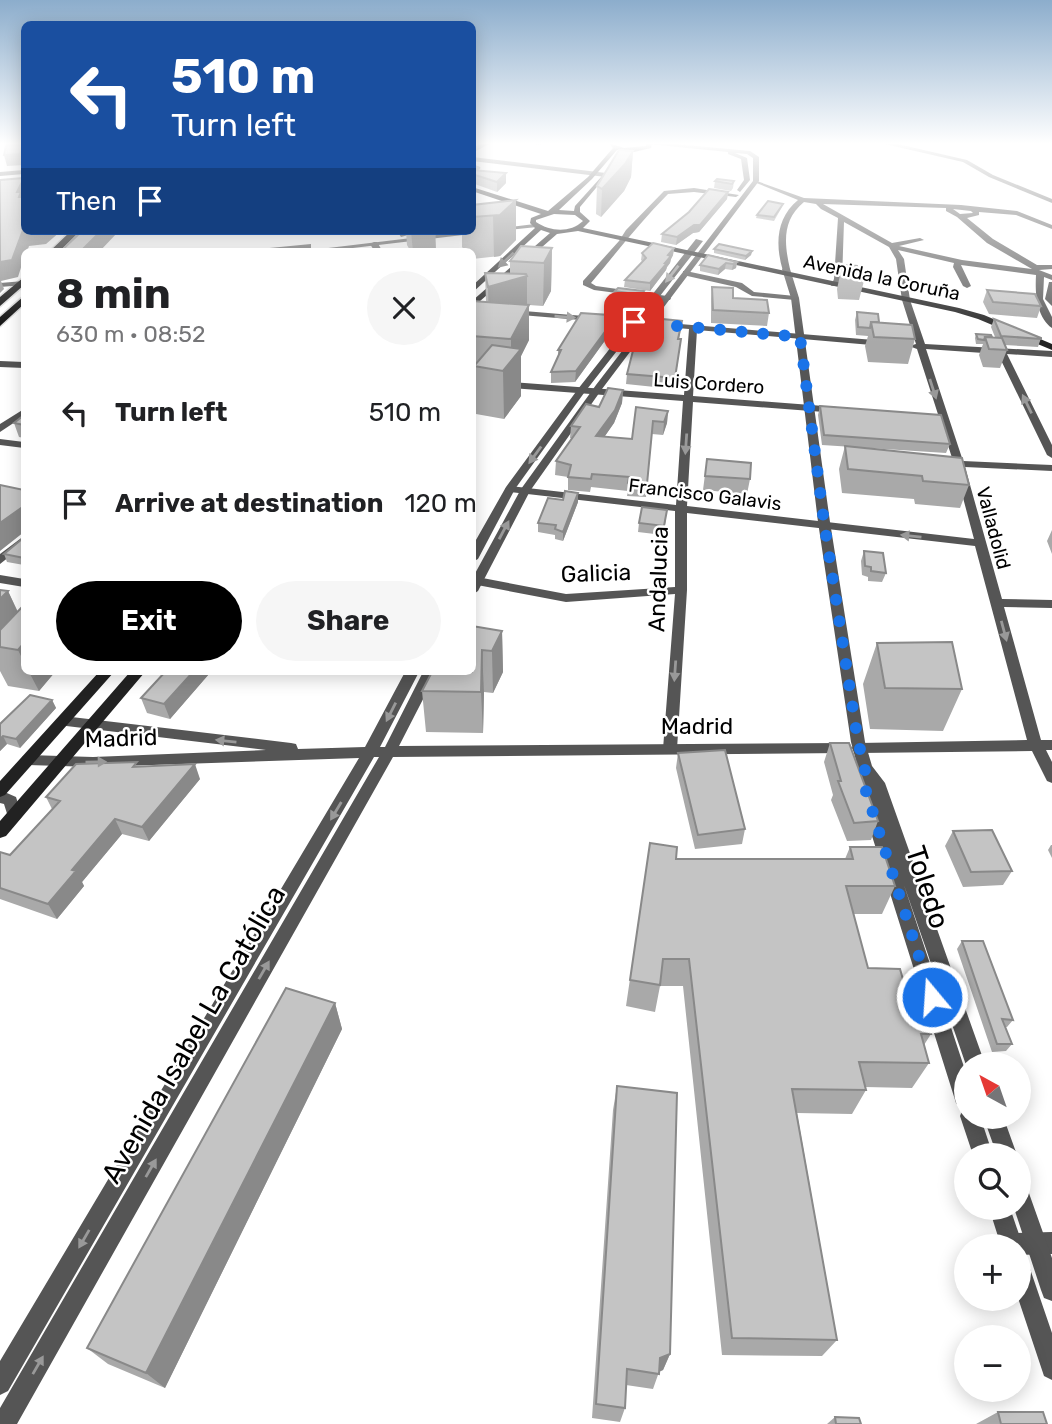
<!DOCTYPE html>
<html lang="en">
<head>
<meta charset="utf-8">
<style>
	body { margin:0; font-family:Rubik,sans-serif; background:#f6f6f6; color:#202124; height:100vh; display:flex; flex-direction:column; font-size:26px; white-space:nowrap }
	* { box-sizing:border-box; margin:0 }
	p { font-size:23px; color:#757577 }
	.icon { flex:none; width:38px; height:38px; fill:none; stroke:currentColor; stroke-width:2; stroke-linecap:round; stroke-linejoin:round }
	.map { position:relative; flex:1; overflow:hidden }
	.panel { position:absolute; left:21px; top:248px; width:455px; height:427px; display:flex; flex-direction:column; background:#fff; border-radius:10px; box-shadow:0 4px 18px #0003 }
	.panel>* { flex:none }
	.guide { position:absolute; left:21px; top:21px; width:455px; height:214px; border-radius:10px; box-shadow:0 4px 18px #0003; background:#1a4fa0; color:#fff; overflow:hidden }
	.needle { width:46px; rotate:320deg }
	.tools { position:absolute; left:954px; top:1052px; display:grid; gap:14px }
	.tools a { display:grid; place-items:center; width:77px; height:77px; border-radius:50%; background:#fff; box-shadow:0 4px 18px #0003; font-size:35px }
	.pin { position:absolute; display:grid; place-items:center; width:60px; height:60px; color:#fff; margin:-30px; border-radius:14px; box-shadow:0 4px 10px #0006 }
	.me { position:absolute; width:77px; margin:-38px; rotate:342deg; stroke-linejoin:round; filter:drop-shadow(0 0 5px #0008) }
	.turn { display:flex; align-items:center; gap:24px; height:147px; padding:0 35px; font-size:32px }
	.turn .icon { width:91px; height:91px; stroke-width:2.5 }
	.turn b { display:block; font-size:49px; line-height:60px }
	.then { display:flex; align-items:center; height:66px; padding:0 35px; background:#0003; gap:14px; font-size:26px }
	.round { display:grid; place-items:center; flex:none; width:74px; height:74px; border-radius:37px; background:#f6f6f6 }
	.summary { display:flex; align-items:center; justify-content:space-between; height:119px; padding:0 35px }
	h1 { font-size:42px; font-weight:700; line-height:52px }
	.primary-button { display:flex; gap:14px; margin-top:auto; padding:14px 35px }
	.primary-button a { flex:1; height:80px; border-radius:42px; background:#000; color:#fff; font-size:28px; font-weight:700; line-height:80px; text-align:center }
	.primary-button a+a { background:#f6f6f6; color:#202124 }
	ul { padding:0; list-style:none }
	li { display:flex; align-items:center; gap:21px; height:91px; padding:0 35px }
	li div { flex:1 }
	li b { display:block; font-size:26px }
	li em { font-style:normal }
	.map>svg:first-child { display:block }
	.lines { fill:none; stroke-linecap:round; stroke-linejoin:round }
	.primary-casing { stroke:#dbdbdb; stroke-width:3 }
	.minor { fill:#555; fill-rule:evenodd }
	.tertiary { fill:#555; fill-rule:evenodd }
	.secondary { fill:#222; fill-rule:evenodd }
	.primary { fill:#000; fill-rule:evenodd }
	.wall { fill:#a9a9a9 }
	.shaded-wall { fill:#898989 }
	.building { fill:#c4c4c4; stroke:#898989; stroke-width:2 }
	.oneway { fill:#646464 }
	.oneway2 { fill:#999 }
	.route { stroke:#1a73e8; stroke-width:12; stroke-dasharray:0 21.6 }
	.labels { text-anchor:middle; stroke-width:5; stroke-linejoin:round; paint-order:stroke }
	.far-street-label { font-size:19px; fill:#000; stroke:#fff }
	.street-label { font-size:23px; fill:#000; stroke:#fff }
	.near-street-label { font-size:28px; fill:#000; stroke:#fff }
</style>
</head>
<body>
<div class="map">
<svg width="1052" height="1424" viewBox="0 0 1052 1424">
	<rect width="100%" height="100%" fill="#fff"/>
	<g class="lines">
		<defs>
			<path id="primary" d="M71,231H80L59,252H49Z
				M24,277V285L0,306V297Z
				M24,296V304L0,326V317Z"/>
		</defs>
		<!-- primary casing -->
		<use href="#primary" class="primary-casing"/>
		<!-- minor -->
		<path class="minor" d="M485,142H493L472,153V148Z
			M876,142H889L967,160L993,175L1052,199V203L989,177L963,162Z
			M472,157L606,173L609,175L606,177L472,161Z
			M24,170V174L0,176V172Z
			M754,180L804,198L961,205L1017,211L1052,225V229L1016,215L979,212V215L967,218L993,239L1037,265H1052V269L1039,270L1052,275V280L1044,277L1043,299L1052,317V328C1036,316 1035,293 1036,275L961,265L971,286L967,288L963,286L953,267L954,263L898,250L904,259L910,300L925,344L1052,351V357L1007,354L1052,445V458L1047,455L998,354L926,349L963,461L1052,465V471L965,467L1002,599L1052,600V608L1004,607L1041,740H1052V750H1046L1052,762V783L1047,781L1032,751L859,753L854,752L852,748L854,744L859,743L1027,740L975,546L687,513V590L677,749L675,753H665L663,749L675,594L566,602L472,584V576L566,594L675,587V511L510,492L505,489L510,486L676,505L683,401L472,385V379L684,395L689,329L509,314V310H512L886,341L887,343L883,346L697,330L693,396L837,407L842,410L837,413L693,402L687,506L974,539L954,464L917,349L909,346L916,344L902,300L896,259L889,247L844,222L842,280L837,286H831L834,279L838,218L821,209L816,204L804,202C782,220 784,243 790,269L783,271C775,245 776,218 798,200L754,182ZM823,204L946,208V211L957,217L987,243L1032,269L962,260L899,246L924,240L920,238L892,243ZM953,209L971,211L973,213L960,214Z
			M694,188L739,195L736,197L694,192L668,194C640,222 617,252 591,283L596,286L667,296L671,298L670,300L594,290L583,285V281L619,241L626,230L664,191Z
			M397,231H405L408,235L401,237Z
			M374,242H377L383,252H375L370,244Z
			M686,271L742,283L754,292L795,296L799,298L795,300L752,296L736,287L683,275V271Z
			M1049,282H1052V306L1045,299Z
			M0,361L24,362V368L0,367Z
			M24,409V416L0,432V424Z
			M0,439L24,442V448L0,445Z
			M24,536V545L0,564V554Z
			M0,575L24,579V587L0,583Z
			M0,790L16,797L22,816L19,820L14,822L9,820L4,804L0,803Z
			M1052,1232V1254L1018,1255V1246H1002L1001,1244L1004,1236L1012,1233Z"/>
		<!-- tertiary -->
		<path class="tertiary" d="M653,142L750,151L759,157V181L602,389L530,491L478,591L472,595V579L521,489L596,385L753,181V158L747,154L735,153L747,158L750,180L740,192L737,190L744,180L741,159L728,154V152L648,144Z
			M535,224L537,227L498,231L494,229Z
			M478,230L480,233L319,252H295Z
			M696,239L703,241L584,393L515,489L478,559L472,562V547L506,487L578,389Z
			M311,244V248H308L246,252L250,250Z
			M786,267L790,269L799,298L830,522L865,742L872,766L885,783L985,1064L966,1065L904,885L966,1073V1116H980L993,1155H973L960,1116L962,1111L956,1103L856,785L858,768L851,742L818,522L791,298L782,269Z
			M24,281V285L0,287V283Z
			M405,672H419L380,747H385L423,672H437L399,746L845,743L850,744L852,748L850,752L845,753L393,757L17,1424H0V1408L379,757H374L8,1391L0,1395V1361L359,758L93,767L28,765L23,764L21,760L23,756L28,755L93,757L266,750L58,725L56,721L63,716L291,743L296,744L298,749L365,747Z
			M983,1116H1003L1017,1155H997Z
			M1018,1179L1025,1182L1052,1258V1301L1044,1298L1041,1290L1014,1208H1018Z
			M989,1208H1010L1023,1246L1020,1254L1018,1246H1001Z
			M1018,1254L1026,1257L1052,1333V1380L1044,1376L1018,1298Z"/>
		<!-- secondary -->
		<path class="secondary" d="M646,142H652L651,148L634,152L617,150L592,179L559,210L574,211L575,206L602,176H606L580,207V212L590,221L583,228L959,308L984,315L1052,344V350L978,319L955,312L578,231L557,234L472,308V301L550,233L541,230L472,293V286L535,228L530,223L531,218L541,214L472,191V187L548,211L588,177L613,148L609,143L624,148L646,146ZM554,214L575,215L583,221C570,233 551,232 536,222V220Z
			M99,672H114L5,795L0,797V781Z
			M130,672H145L6,836L0,838V821Z"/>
		<!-- primary -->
		<use href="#primary" class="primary"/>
	</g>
	<!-- wall -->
	<path class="wall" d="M523,142H545L540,145Z
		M633,151L631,177L624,191L601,217L596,214L597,186Z
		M472,165L480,170L506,183L497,192L472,183Z
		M715,181H734L733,188L731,191L714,188Z
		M728,192L727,199L699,232L693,233L676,245L661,242L662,234Z
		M516,200V240L500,256L472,259V252H466L462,247V231H472V205Z
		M782,207L774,221L756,218L757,215Z
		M406,231H435L436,252H411L407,245Z
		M552,248L551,291L543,306L529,305V340L521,356V396L504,419L476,414L474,372H472V301L486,302L485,273L510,274V261Z
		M674,248L673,255L671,259L670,263L667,267L666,270L650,291L624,287L625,280L643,262L641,260L642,253Z
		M714,249L752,251L751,255L745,260L714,253Z
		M737,262L736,268L732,270L725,269L718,275L700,271V265Z
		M842,266L858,269L865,277L859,300L838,299L837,289Z
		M712,287L733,298L769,313L767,326L711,323V299Z
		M987,290L1041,306L1037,318L989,314L983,302Z
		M615,291H644L643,299L640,303L614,299Z
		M857,312L915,339L908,364L868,362L865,346L868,336L856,335L855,320Z
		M609,315V317L615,318L614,328L575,382L551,383V372L558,358V350Z
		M994,319L1041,338L1038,347L1005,345L1007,350L1000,368L983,367L979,355L983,344H976L975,338L976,334L995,337L991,327Z
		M682,321L679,339H681L674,389L626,384L627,374L645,336Z
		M623,390L622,403L614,423L604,437L632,439L668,411L667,423L663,435L652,434L646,497L627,496L628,491L591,487L590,492L568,490V477L555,475L556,461L572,439L570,438L571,426Z
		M820,406L950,444L946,453L822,445L818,415Z
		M24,415V438L19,437L14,423Z
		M845,446L969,485L960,508L915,504L914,499L842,493L839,469Z
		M707,459L750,479L747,494L703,490Z
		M563,500L578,502L563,541L555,539V535L538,532V523Z
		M666,520L663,535L638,532L639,523Z
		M1052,530V554L1047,541Z
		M24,534V565L7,562L4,554L22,539Z
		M864,551L886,573L882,582L868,581V577L862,575L861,561Z
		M0,590L8,591L18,612L24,605V672H55L39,691L8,686L0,671Z
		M472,626L502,631L503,672L493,693L484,692L483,733L426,732L422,691Z
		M877,643L962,689L943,731L870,729L863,684Z
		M165,672H209V674L170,719L147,713L141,698Z
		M52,700L56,708L20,748L7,744L0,751V724Z
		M830,743L878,821L871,840L847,841L831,800L833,795L824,762Z
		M678,753L745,829L742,844L695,849L676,768Z
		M139,766L200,779L149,841L122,834L82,882L84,886L57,919L0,899V852L10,855L52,809L46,797Z
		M953,831L1012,871L1003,885L963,887L945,846Z
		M650,843L676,859H845L850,847L895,886L882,914H853L868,968L910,1004L931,1034L924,1045L929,1063L912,1088L865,1087L866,1090L852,1114L797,1113L837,1340L822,1356L722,1355L683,986H660L655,1012L626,1006Z
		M1051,845H1052V858L1048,850Z
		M962,941L1013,1020L1007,1027H1005L1012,1044L1006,1051L992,1052L957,949Z
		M335,1003L342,1029L165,1388L108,1364L87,1348Z
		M617,1086L670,1354L663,1370L659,1372L653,1389L626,1385L625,1408L620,1422L592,1418L613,1110Z
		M998,1412L1047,1424H976Z
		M835,1417L861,1424H827Z"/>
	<!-- shaded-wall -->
	<path class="shaded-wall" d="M23,142H24V163V162V165L7,166L4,155Z
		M633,151L631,177L624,191L601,217L602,189Z
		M506,173V183L497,192V182Z
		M24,178V212L17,192Z
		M728,192L727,199L699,232L693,233L676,245L677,237Z
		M516,200V240L500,256L494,257L493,216Z
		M24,229V231H61L46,244L29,246L27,252H24V258L18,277L1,281L4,289L0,293V262L23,230Z
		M101,231H118V232L99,252H71Z
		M411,231H435L436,252H413Z
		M552,248L551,291L543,306L544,263Z
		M674,248L673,255L671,259L670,263L667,267L666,270L650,291V283L668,255Z
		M752,251L751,255L745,260L746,256Z
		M737,262L736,268L732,270L733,264Z
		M726,263L725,269L718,275L719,269Z
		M527,276V309L529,305V340L521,356V396L504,419L503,371L511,361V339L489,332L488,287Z
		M644,291L643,299L640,303L641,295Z
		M615,318L614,328L575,382L576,371Z
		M623,390L622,403L614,423L596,449V436Z
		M668,411L667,423L663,435L664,422Z
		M578,493V502L563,541V532Z
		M24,506V532L0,551V523Z
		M8,591L24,626L0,647V599Z
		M502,631L503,672L493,693L492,651Z
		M24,643V662L18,650Z
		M482,650L484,692L483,733L481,692Z
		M29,672H55L39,691Z
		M193,672H209V674L170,719L164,704Z
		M52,700L56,708L20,748L16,739Z
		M3,736L7,744L0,751V739Z
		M195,764L200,779L149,841L142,827Z
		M115,819L122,834L82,882L84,886L57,919L48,904L72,870Z
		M335,1003L342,1029L165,1388L146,1373Z
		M670,1354L663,1370L653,1374L660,1358Z"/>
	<!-- building -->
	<path class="building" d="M7,142H23L20,154L4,155Z
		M24,142V151H21Z
		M619,150L633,151L625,164L602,189L597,186Z
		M472,165L480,168L472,169Z
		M472,170L506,173L497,182L472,174Z
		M24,178L17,192H21L19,197H24V229L23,230L12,260L0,262V180Z
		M717,179L734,181L732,184L715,181Z
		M709,189L728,192L700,225H694L677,237L662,234L689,212Z
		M516,200L500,215L472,217V205Z
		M768,201L783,204L774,217L757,215Z
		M82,231H101L81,251L60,252Z
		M653,243L674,248L668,255L671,256L665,263H667L650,283L625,280L646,258L642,253Z
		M719,244L752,251L746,256L714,249Z
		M521,246L552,248L544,263L510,261Z
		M708,255L737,262L733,264L726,263L719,269L700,265Z
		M847,265L857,266L858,269L847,267Z
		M842,266L864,270L865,277L843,275Z
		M485,273L526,274L527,276L488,287Z
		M712,287L733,288V298L767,300L769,313L713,310Z
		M618,288L644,291L641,295L615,291Z
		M987,290L1035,294L1041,306L993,302Z
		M472,301L529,305L511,339L472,336Z
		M857,312L878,314L879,322H871L870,328L858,327Z
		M581,313L609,315L608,317L615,318L576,371L551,372L561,350H558Z
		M652,318L682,321L678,339H681L675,378L627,374L636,339L639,336H645Z
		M994,319L1041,338V339L1001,336Z
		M871,322L912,325L915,339L874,337Z
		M976,334L991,335L992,337H985L984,340L978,339Z
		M985,337L1002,338L1007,350L989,349Z
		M492,345L521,349L503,371L474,366Z
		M608,388L623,390L615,410L596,436L632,439L636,407L668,411L664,422L653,421L647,484L628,483L629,477L592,474L591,479L568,477L571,465L556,461L580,427L571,426L586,404L599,407Z
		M820,406L941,415L950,444L824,435Z
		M24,415V425L14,423Z
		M845,446L962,458L969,485L923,481L922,476L848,469Z
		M707,459L751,463L750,479L705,476Z
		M0,485L24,490V506L0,523Z
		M565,491L578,493L563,532L555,529L556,525L538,523L548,498L563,500Z
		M642,507L667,510L664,526L639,523Z
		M23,534H24V558L4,554L22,539Z
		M864,551L883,553L886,573L871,571V567L865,566Z
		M0,590L8,591L0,599Z
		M24,605V643L18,650L0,647V630Z
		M472,626L502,631L492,651L482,650L481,692L422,691L432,672H472Z
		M952,642L962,689L885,688L877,643Z
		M165,672H193L164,704L141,698Z
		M30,695L52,700L16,739L3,736L0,739V724Z
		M830,743H849L878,821L854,823L838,781H841Z
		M725,750L745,829L698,835L678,753Z
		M137,762L133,767L195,764L142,827L115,819L72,870L76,871L48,904L0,888V852L10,855L60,801L46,797L76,764Z
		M992,830L1012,871L971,872L953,831Z
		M650,843L677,847L676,859H853L850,847H882L895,886H846L868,968L900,969L910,1004H922L931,1034H921L929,1063L859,1062L866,1090L792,1089L837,1340L732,1338L689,959H663L660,985L630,980Z
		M962,941H983L1013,1020L1002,1019L1012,1044H997Z
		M286,988L335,1003L146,1373L87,1348Z
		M617,1086L677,1093L670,1354L660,1358L659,1374L627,1369L625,1408L596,1404Z
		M998,1412H1043L1047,1424H1001Z
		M835,1417L859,1418L861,1424H836Z"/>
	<!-- one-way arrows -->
	<defs><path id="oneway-solid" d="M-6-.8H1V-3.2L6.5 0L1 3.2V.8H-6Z" transform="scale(1.75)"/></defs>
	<use class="oneway" href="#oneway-solid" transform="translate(506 260) rotate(137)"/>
	<g class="oneway2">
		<use href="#oneway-solid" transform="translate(672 274) rotate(128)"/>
		<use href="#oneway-solid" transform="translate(565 317) rotate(4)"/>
		<use href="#oneway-solid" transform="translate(933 389) rotate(72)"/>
		<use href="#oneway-solid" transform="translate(1027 404) rotate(-116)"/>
		<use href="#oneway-solid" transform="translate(686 444) rotate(94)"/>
		<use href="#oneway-solid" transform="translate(535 455) rotate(126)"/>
		<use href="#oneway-solid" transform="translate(504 530) rotate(-62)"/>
		<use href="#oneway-solid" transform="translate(911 536) rotate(-174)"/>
		<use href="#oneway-solid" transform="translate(1004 631) rotate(75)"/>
		<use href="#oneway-solid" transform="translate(675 671) rotate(94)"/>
		<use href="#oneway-solid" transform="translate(391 712) rotate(117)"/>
		<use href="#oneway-solid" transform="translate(226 741) rotate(-174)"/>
		<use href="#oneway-solid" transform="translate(96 762) rotate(-1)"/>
		<use href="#oneway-solid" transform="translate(336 811) rotate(121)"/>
		<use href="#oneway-solid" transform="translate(264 970) rotate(-60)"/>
		<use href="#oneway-solid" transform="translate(151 1168) rotate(-60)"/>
		<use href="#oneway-solid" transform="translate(84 1239) rotate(120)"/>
		<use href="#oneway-solid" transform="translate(38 1365) rotate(-60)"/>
	</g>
	<!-- sky -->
	<linearGradient id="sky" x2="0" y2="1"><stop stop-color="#8cadcc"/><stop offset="0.42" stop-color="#fff"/><stop offset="1" stop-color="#fff" stop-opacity="0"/></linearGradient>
	<rect width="1052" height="342" fill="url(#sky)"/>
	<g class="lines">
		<!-- route -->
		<path class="route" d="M634,322L800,337L824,522L858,742L865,768L864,785L932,997"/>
	</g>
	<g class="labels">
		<!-- far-street labels -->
		<g class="far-street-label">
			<text transform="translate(882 277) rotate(12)" y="7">Avenida la Coruña</text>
			<text transform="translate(709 383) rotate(4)" y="7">Luis Cordero</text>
			<text transform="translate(705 494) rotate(7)" y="7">Francisco Galavis</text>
			<text transform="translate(994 528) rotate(75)" y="7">Valladolid</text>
		</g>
		<!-- street labels -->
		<g class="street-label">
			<text transform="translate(596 573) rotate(-2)" y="8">Galicia</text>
			<text transform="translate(658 579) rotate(-88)" y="8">Andalucia</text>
			<text x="697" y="734">Madrid</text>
			<text transform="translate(121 738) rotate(-2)" y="8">Madrid</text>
		</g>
		<!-- near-street labels -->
		<g class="near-street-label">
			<text transform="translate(928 887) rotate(72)" y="10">Toledo</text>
			<text transform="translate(193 1034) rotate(-60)" y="10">Avenida Isabel La Católica</text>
		</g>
	</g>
</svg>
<div class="tools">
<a><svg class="needle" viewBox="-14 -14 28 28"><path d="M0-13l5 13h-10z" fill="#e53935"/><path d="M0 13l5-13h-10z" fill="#757577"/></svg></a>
<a><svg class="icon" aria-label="search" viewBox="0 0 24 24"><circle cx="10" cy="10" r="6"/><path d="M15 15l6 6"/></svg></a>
<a>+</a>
<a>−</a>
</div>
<div class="pin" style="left:634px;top:322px;background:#d93025"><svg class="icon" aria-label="arrive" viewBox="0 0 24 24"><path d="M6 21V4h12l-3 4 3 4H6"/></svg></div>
<svg class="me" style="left:932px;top:997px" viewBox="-20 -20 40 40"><circle r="17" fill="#1a73e8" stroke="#fff" stroke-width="3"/><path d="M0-11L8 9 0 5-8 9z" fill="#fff"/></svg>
<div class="guide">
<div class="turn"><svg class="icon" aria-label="left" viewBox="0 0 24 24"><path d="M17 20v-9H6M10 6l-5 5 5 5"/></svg><div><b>510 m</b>Turn left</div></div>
<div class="then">Then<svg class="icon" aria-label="arrive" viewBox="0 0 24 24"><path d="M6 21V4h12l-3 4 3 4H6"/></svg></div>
</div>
<section class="panel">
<div class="summary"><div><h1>8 min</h1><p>630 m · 08:52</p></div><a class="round"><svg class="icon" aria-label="close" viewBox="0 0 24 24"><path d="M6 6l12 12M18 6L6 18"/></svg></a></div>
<ul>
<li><svg class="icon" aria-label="left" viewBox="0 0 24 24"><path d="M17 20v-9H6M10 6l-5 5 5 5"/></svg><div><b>Turn left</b></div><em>510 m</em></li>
<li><svg class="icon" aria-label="arrive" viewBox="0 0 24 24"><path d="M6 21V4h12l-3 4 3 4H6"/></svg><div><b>Arrive at destination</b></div><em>120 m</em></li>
</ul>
<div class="primary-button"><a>Exit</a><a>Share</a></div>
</section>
</div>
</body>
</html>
